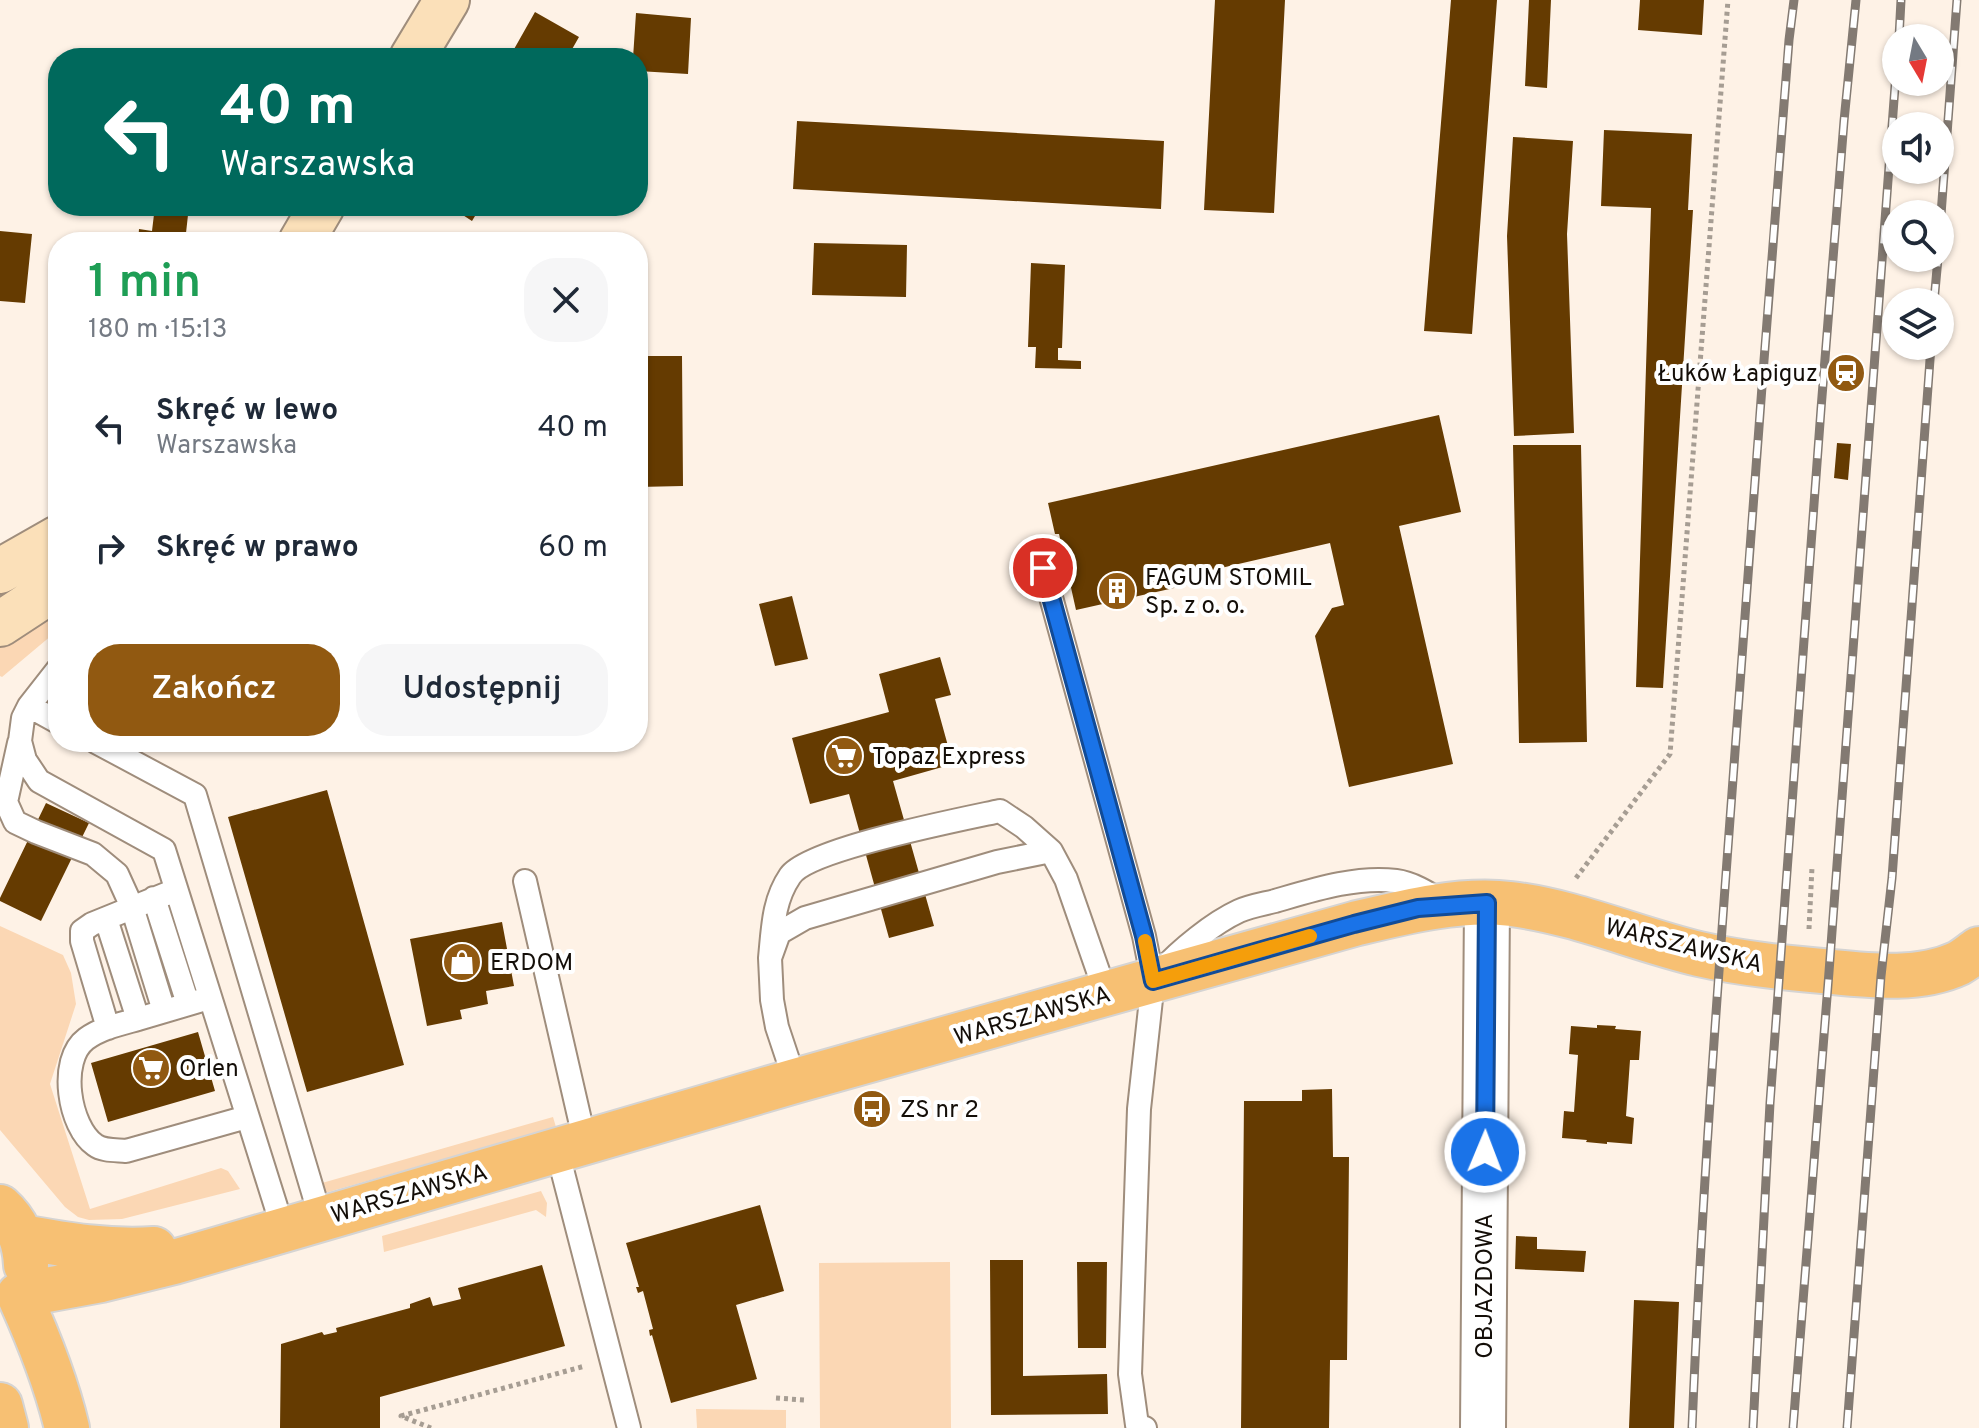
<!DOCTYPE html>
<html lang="pl">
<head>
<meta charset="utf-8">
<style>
	body { margin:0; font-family:Overpass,sans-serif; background:#f6f6f7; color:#1f2937; height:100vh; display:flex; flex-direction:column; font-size:30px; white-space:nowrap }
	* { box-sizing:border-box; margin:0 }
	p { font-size:26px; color:#747a83 }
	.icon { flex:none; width:44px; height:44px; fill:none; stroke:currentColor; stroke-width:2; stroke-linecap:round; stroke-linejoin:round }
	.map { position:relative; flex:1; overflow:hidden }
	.drawer { position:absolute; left:48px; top:232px; width:600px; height:520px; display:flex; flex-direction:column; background:#fff; border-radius:32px; box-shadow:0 2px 6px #0004 }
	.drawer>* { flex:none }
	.guide { position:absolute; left:48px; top:48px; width:600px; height:168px; border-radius:32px; box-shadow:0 2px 6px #0004; background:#00695c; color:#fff; overflow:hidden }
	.needle { width:52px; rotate:170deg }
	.controls { position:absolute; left:1882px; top:24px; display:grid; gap:16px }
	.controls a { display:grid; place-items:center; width:72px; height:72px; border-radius:50%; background:#fff; box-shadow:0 2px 6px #0004; font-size:40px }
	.pin { position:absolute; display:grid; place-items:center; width:68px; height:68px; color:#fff; margin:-34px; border:4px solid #fff; border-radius:50%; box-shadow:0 2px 8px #0007 }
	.me { position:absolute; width:88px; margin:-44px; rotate:1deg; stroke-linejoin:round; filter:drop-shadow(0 0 6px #0008) }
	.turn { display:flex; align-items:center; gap:28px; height:168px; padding:0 40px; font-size:36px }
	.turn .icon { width:104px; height:104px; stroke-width:2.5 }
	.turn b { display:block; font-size:56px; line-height:68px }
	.round { display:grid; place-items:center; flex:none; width:84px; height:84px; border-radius:32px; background:#f6f6f7 }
	.overview { display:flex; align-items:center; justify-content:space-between; height:136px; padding:0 40px }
	h1 { font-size:48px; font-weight:600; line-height:60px; color:#1e9e55 }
	.action { display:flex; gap:16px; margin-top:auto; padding:16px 40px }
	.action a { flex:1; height:92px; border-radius:32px; background:#915911; color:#fff; font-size:32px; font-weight:600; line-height:92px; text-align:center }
	.action a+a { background:#f6f6f7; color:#1f2937 }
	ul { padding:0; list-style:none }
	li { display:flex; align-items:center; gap:24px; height:120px; padding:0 40px }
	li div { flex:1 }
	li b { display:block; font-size:30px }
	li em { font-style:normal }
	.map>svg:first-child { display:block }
	.green { fill:#fbd7b4 }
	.building { fill:#653b01 }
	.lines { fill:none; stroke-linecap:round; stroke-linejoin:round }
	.lane-casing { stroke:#9f8d7c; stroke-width:26 }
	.street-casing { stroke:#9f8d7c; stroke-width:48 }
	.secondary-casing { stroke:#9f8d7c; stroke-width:48 }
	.primary-casing { stroke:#d5d4d3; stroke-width:48 }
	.path { stroke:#a69d93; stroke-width:5; stroke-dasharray:4 4; stroke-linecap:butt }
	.lane { stroke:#fff; stroke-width:22 }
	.street { stroke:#fff; stroke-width:44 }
	.secondary { stroke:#fbe0b9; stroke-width:44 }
	.primary { stroke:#f7c073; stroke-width:44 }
	.rail-casing { stroke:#837a72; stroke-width:9 }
	.rail { stroke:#fff; stroke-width:6; stroke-dasharray:18; stroke-linecap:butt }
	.route-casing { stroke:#114b97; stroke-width:20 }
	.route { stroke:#1a73e8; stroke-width:14 }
	.slow { stroke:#f59e0b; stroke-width:14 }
	.labels { text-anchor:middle; stroke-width:8; stroke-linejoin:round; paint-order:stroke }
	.poi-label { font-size:24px; fill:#140e08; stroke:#fff; text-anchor:start }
	.street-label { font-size:24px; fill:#140e08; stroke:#fff }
</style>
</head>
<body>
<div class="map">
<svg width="1979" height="1428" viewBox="0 0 1979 1428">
	<rect width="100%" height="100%" fill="#fef2e6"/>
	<!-- green -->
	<path class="green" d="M58,609V630L2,677L0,676V641Z
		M0,926L63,955L71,973L76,1004L50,1084L90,1209L221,1168L228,1171L240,1189L122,1219L89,1220L78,1217L65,1207L0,1130Z
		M553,1117L556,1127L325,1193L322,1183Z
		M541,1191L547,1203L546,1217L536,1210L384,1252L382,1236Z
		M950,1262L951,1428H820L819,1263Z
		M696,1409L786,1410V1428H697Z"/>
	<!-- building -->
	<path class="building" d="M1215,0H1285L1274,213L1204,210Z
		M1451,0H1497L1472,334L1424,331Z
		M1529,0H1551L1547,88L1525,86Z
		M1640,0H1704L1702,35L1638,30Z
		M535,12L579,37L567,58H509Z
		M636,13L691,18L688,74L638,71V58H633Z
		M797,121L1164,141L1161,209L793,189Z
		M1604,130L1692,134L1688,210H1693L1663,688L1636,687L1651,208L1601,206Z
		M1513,137L1573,141L1567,234L1574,433L1514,436L1507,236Z
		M155,206H189L185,242H138L139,229L152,231Z
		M449,206H481L472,221Z
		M0,231L32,234L25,303L0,301Z
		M814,243L907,245L906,297L812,295Z
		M1031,263L1065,265L1062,348H1058V360L1081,361V369L1035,368L1036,347H1028Z
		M638,356H682L683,486L638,487Z
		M1439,415L1461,512L1399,526L1453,764L1349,787L1315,636L1332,608L1344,605L1330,543L1221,568L1223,577L1076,610L1059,534H1055L1048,503Z
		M1837,443L1851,444L1848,480L1834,478Z
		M1513,445H1581L1587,742L1519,743Z
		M792,596L808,659L775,666L759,604Z
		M940,657L951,695L935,699L953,764L893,781L934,926L889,938L849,794L810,804L792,738L889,712L879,674Z
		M327,790L404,1065L307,1092L228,817Z
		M46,803L89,823L41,921L0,901V898Z
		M502,922L514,986L486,991L488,1004L460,1010L462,1019L427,1026L410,939Z
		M1597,1025L1616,1026L1615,1029L1641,1031L1639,1060H1630L1626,1116L1634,1118L1632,1144L1607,1142V1144L1586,1142L1587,1140L1562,1138L1564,1111L1574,1112L1578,1055L1569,1054L1571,1026L1597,1028Z
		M198,1032L215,1091L108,1122L91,1063Z
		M1332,1089L1333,1157H1349L1347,1360H1330L1329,1428H1241L1244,1101H1302V1090Z
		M760,1205L784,1291L736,1305L757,1379L671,1403L652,1335L650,1336L649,1330L653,1329L643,1291L638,1293L636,1287H639L626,1243Z
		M1516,1236L1537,1237V1249L1586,1251L1584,1272L1515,1269Z
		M990,1260H1023V1376L1107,1374L1108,1414L991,1415Z
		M1077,1262H1107L1106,1348H1078Z
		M542,1265L565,1346L380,1397V1428H280L281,1344L322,1332L324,1335L337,1332L336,1328L410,1308V1304L430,1297L433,1306L461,1299L458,1288Z
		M1634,1300L1679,1302L1674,1428H1629Z"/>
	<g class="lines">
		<defs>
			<path id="lane" d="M1043,568L1144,936L1153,981L1139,1109L1130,1374L1137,1425L1145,1428
				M58,669L29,706L23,718L20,741L25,760L39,781L164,850L283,1229
				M29,706L58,722
				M96,742L195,795L321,1219
				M19,743L6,802L15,822L36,832L93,854L117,874L132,907L164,1011
				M525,881L585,1142
				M154,898L188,1004
				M106,919L138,1019
				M770,958C773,928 773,901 790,876C808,849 963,819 1000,811L1024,827L1051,851L1066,879L1106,994
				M1161,971C1180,950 1213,923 1239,911C1250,906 1263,904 1275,901C1313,890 1356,876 1396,881C1412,883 1428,893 1441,901
				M209,998C186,1005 162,1012 138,1019C120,1024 101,1028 86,1039C58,1060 69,1127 95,1145C103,1151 116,1150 126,1151L247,1117
				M108,1028L82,941V931L92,924L176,890
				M795,1081L777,1027L772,1000L770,958L779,933L805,918L997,862L1051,851
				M557,1150L629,1428"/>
			<path id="street" d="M1483,1428L1487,903"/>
			<path id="secondary" d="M412,58L447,0
				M301,242L322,206
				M0,571L58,538
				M0,624L58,586"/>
			<path id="primary" d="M0,1207C18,1223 25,1242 26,1265
				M22,1237C66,1245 109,1252 154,1249
				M19,1295L101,1280L174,1262L795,1081L1354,924C1404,912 1458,898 1511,904C1576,912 1636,939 1699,954C1743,964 1788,968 1833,972C1873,976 1921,981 1959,963C1966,959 1973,953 1979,949
				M19,1295C39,1339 56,1382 67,1428
				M0,1405L6,1428"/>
		</defs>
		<!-- lane casing -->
		<use href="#lane" class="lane-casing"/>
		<!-- street casing -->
		<use href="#street" class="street-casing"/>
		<!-- secondary casing -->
		<use href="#secondary" class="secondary-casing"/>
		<!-- primary casing -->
		<use href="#primary" class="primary-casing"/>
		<!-- path -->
		<path class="path" d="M1576,878L1670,754L1728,0
			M1809,929L1812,867
			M776,1398L804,1400
			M431,1428L401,1416L585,1366"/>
		<!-- lane -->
		<use href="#lane" class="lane"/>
		<!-- street -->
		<use href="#street" class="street"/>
		<!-- secondary -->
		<use href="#secondary" class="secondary"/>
		<!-- primary -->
		<use href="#primary" class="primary"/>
		<defs>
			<path id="rail" d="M1899,38L1901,0
				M1940,228L1957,0
				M1934,302L1938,258
				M1692,1428C1701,1211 1717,995 1733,779C1751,533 1769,286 1789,40L1794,0
				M1753,1428L1770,1103L1821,409L1844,121L1856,0
				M1793,1428L1829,972L1896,73
				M1847,1428L1881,976L1892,878L1931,346"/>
		</defs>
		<!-- rail casing -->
		<use href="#rail" class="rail-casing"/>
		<!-- rail -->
		<use href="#rail" class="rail"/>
	</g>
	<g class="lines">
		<defs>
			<path id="route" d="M1043,568L1144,936L1153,981L1354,924L1418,908L1487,903L1485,1152"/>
		</defs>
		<!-- route casing -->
		<use href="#route" class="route-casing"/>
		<!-- route -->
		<use href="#route" class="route"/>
		<!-- slow -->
		<path class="slow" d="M1145,941L1153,981L1310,936"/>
	</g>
	<!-- icons -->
	<defs>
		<symbol id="station-disc" viewBox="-11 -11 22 22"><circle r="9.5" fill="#915911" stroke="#fff"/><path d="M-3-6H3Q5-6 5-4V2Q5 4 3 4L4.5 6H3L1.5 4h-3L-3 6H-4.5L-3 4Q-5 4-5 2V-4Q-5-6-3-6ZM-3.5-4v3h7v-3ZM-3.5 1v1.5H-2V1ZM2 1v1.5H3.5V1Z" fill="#fff"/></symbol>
		<symbol id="building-disc" viewBox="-11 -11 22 22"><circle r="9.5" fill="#915911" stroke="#fff"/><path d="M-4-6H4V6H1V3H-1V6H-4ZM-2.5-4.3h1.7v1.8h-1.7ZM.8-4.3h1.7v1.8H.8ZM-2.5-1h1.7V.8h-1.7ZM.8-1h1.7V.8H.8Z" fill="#fff"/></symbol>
		<symbol id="supermarket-disc" viewBox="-11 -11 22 22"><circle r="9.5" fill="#915911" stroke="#fff"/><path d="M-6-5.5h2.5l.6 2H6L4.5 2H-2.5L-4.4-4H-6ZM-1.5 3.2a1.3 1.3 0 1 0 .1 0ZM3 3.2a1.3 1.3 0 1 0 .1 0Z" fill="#fff"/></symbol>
		<symbol id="shop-disc" viewBox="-11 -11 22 22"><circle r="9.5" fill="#915911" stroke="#fff"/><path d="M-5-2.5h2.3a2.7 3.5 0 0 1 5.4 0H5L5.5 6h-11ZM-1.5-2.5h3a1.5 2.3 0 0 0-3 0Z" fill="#fff"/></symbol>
		<symbol id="bus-disc" viewBox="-11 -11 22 22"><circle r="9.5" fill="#915911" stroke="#fff"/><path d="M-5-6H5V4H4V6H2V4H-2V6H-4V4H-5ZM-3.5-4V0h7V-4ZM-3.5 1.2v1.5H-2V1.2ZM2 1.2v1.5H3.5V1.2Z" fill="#fff"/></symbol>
	</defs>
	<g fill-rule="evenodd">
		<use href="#station-disc" x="1824" y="351" width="44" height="44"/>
		<use href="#building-disc" x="1095" y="569" width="44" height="44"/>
		<use href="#supermarket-disc" x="822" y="734" width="44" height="44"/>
		<use href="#shop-disc" x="440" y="940" width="44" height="44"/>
		<use href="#supermarket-disc" x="129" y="1046" width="44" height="44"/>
		<use href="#bus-disc" x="850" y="1087" width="44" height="44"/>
	</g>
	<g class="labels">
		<!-- poi labels -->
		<g class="poi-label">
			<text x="1818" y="381" text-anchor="end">Łuków Łapiguz</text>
			<text x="1145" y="585">FAGUM STOMIL<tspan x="1145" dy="28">Sp. z o. o.</tspan></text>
			<text x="872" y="764">Topaz Express</text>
			<text x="490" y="970">ERDOM</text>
			<text x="179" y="1076">Orlen</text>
			<text x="900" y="1117">ZS nr 2</text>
		</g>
		<!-- street labels -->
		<g class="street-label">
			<text transform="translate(1684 945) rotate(14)" y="8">WARSZAWSKA</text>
			<text transform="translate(1032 1015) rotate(-16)" y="8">WARSZAWSKA</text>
			<text transform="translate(409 1193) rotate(-16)" y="8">WARSZAWSKA</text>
			<text transform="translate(1484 1286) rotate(-90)" y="8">OBJAZDOWA</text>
		</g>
	</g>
</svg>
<div class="controls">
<a><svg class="needle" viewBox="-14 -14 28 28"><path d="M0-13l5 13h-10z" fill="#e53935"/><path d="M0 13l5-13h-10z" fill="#747a83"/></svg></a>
<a><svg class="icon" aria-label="sound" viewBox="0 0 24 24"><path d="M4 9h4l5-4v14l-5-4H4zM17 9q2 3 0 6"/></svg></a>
<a><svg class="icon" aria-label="search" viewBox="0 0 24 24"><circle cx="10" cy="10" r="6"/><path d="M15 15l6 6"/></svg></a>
<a><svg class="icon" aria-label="layers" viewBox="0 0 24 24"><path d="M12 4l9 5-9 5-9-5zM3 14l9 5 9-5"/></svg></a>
</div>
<div class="pin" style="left:1043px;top:568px;background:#d93025"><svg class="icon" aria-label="arrive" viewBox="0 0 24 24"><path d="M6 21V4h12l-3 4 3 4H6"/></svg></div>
<svg class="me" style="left:1485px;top:1152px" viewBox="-20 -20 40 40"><circle r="17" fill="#1a73e8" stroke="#fff" stroke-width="3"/><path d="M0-11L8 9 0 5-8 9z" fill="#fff"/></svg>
<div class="guide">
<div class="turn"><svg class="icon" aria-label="left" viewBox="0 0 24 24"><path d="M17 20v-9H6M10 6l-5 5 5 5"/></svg><div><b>40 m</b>Warszawska</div></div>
</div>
<section class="drawer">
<div class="overview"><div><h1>1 min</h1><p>180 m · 15:13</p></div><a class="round"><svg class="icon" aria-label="close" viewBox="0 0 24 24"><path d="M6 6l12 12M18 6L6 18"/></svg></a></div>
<ul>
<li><svg class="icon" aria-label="left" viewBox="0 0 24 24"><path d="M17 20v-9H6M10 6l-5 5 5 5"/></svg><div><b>Skręć w lewo</b><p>Warszawska</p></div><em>40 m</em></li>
<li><svg class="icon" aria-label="right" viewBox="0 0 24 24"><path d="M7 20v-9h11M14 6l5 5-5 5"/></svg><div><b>Skręć w prawo</b></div><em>60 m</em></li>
</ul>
<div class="action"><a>Zakończ</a><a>Udostępnij</a></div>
</section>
</div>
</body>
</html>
